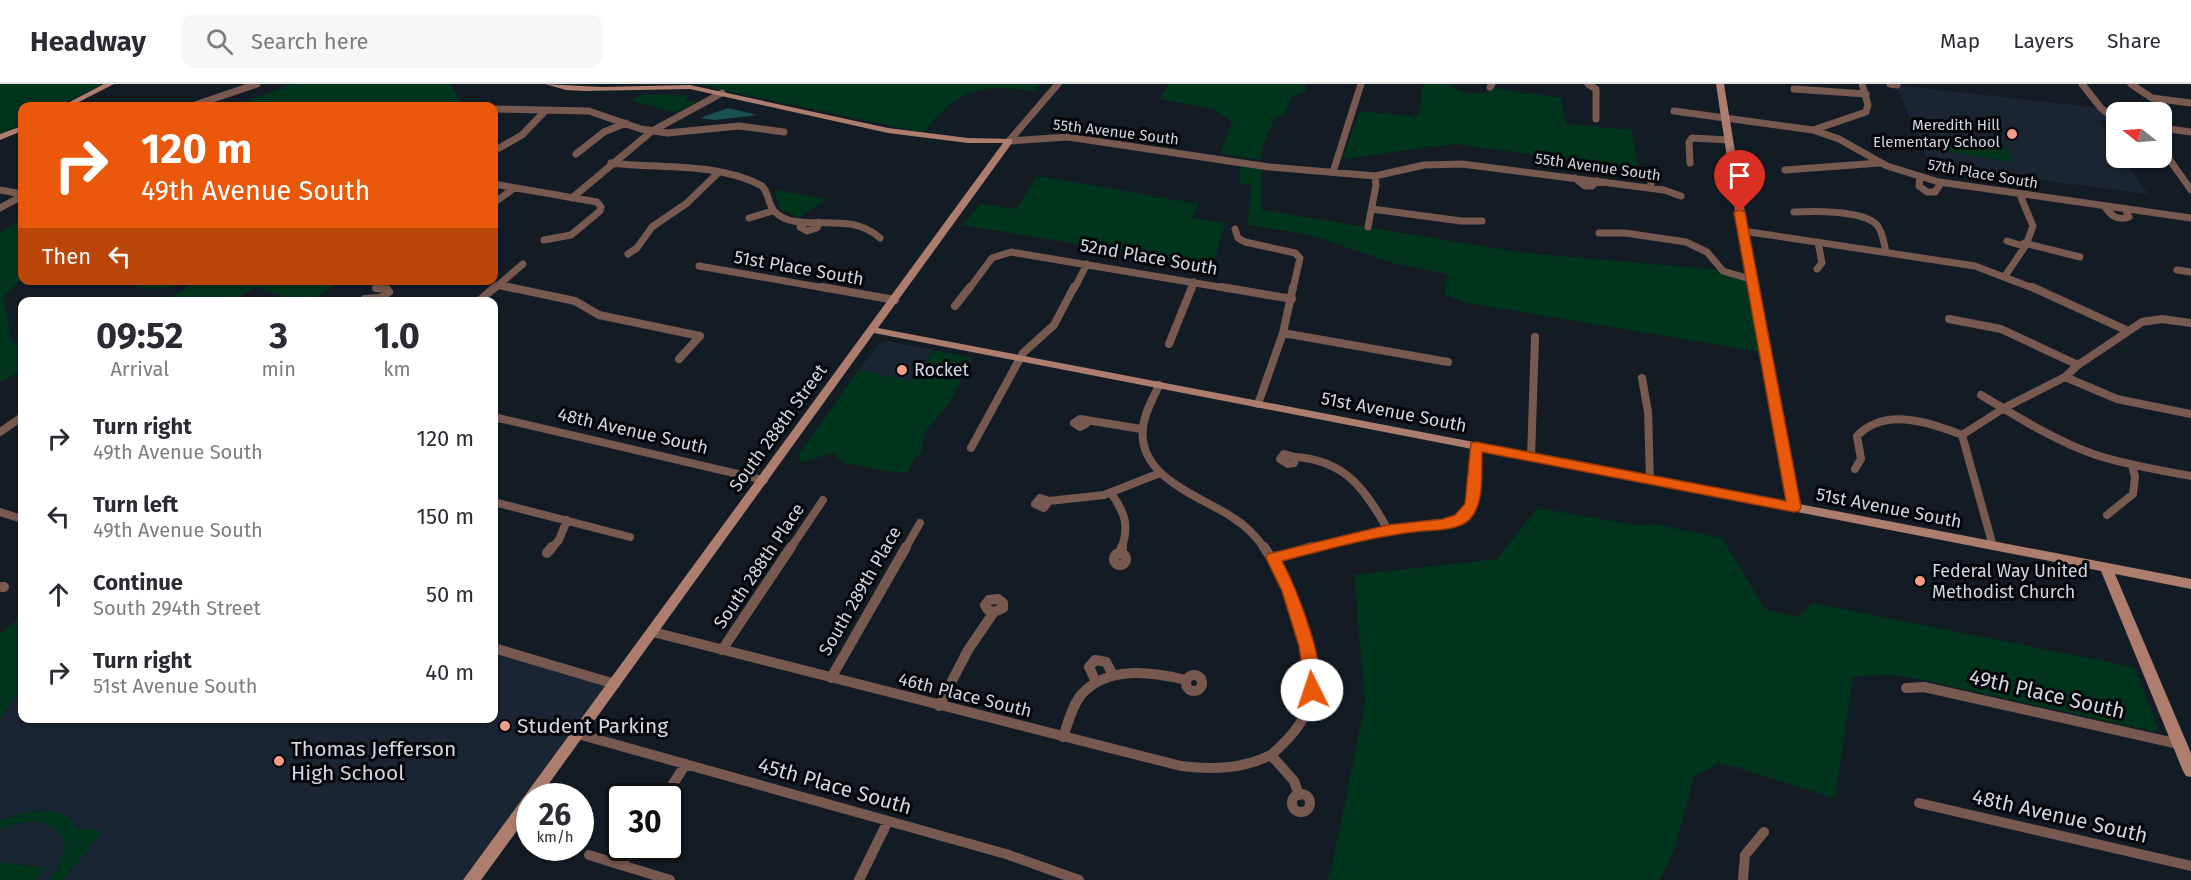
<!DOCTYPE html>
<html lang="en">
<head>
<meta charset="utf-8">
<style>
	body { margin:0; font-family:"Fira Sans",sans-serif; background:#f7f7f7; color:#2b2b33; height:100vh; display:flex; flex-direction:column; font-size:22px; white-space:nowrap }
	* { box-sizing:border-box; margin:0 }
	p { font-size:20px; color:#7c7c81 }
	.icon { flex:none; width:33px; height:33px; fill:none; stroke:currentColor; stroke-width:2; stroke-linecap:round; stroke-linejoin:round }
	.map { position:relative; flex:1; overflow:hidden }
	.panel { position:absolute; left:18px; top:213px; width:480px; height:426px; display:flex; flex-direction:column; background:#fff; border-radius:12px; box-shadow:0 2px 4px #0004 }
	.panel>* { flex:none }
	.banner { position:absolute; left:18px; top:18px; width:480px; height:183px; border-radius:12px; box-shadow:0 2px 4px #0004; background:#ea580c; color:#fff; overflow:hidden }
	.needle { width:39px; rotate:287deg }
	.buttons { position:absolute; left:2106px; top:18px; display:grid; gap:12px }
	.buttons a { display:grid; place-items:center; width:66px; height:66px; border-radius:12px; background:#fff; box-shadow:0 2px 4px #0004; font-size:30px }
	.speed { position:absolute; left:516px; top:699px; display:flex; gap:12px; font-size:30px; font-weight:700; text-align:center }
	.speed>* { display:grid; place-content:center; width:78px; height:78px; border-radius:50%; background:#fff; box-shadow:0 2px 4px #0004; line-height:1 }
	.speed small { font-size:15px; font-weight:400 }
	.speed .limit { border:3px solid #111; border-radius:9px; background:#fff; color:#111 }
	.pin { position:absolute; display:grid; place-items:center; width:51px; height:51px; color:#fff; margin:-62px -26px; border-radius:50% 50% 50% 0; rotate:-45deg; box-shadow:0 0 6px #0007 }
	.pin .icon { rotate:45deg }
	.me { position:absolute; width:66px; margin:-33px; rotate:356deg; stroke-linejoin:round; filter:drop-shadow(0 0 4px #0008) }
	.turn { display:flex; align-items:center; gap:21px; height:126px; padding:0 24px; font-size:27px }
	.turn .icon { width:78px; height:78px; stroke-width:2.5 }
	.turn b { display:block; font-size:42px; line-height:51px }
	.then { display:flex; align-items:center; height:57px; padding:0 24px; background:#0003; gap:12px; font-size:22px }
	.eta { display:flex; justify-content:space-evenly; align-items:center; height:102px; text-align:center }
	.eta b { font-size:36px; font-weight:700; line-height:42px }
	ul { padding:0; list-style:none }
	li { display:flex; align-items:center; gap:18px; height:78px; padding:0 24px }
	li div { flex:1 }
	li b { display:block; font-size:22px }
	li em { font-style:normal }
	header { display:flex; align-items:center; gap:36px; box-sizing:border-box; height:84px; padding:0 30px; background:#fff; border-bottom:2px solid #e1e1e2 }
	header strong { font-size:28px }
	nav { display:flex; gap:33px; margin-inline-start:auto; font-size:21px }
	.search { width:420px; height:54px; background:#f7f7f7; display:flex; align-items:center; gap:15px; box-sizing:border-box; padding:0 21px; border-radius:12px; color:#7c7c81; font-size:22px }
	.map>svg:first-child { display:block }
	.built { fill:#192533 }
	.green { fill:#00341c }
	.water { fill:#195155 }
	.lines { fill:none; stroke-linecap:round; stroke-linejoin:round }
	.street-far2 { stroke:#775950; stroke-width:7 }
	.street-far1 { stroke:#775950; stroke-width:8 }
	.street { stroke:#775950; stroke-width:10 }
	.secondary { fill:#ad7d6e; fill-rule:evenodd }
	.route { fill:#ea580c; stroke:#983908; stroke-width:1.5 }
	.poi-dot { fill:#f49e8a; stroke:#04060a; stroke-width:2 }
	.labels { text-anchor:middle; stroke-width:6; stroke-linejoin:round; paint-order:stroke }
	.far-poi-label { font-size:15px; fill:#d1d7de; stroke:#04060a; text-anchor:end }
	.far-street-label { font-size:15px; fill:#d1d7de; stroke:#04060a }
	.street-label { font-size:18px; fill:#d1d7de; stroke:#04060a }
	.poi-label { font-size:18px; fill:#d1d7de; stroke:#04060a; text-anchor:start }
	.near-street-label { font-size:21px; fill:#d1d7de; stroke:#04060a }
	.near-poi-label { font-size:21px; fill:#d1d7de; stroke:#04060a; text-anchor:start }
</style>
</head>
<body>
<header>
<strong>Headway</strong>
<div class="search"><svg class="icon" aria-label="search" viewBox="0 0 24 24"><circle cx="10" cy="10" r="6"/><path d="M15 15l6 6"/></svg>Search here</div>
<nav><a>Map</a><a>Layers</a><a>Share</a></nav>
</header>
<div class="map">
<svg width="2191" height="796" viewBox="0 0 2191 796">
	<rect width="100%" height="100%" fill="#131c25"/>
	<!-- built -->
	<path class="built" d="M1896,1L2101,24L2116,36L2099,37L2116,63V74H2123L2148,110L1930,82Z
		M887,257L934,266L912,297L859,286L878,260Z
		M494,564L615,600L532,712H530L471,796H0V635L22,602V634H494Z"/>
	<!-- green -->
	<path class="green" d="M0,0H103L58,22H22V40L0,50Z
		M292,0H450L461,18L454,22H238L252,15Z
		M695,0H1040L1035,7C979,0 959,3 924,49Z
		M1168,0H1306V7L1292,12L1284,31L1275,33L1262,64V76L1220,70L1232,37L1213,25L1160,15Z
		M1423,0H1467L1450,2L1463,8L1481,10L1495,4L1561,14L1566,40L1632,46L1638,84L1454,60L1342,75L1360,27L1418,33Z
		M643,10L688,12L685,17L697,18L675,29L631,16Z
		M1966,52H1994L2013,75L2010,78L1949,68L1953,59Z
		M1241,80L1262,83V126L1526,169L1743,188L1760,268L1467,219L1444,210L1448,190L1392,179L1311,151L1248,141L1251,101L1239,99Z
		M1037,92L1199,120L1192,134L1225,139L1213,182L962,141L980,120L1016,125Z
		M775,106L826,115L798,134L779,124Z
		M22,136V195L4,212L11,257L22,260V286L0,298V149Z
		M140,197V196L340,197L312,217H288V214L256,203L231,217H175L170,214L193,199L158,205L137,204Z
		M934,266L972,274C964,289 957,306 948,320C936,340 921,341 922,368L914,375L908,388L895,389L845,379L832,369L801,379L798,371L859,286L912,297Z
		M1537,424L1642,442L1653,440L1722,454L1765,525L1798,533L1812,519L2134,583L2158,644L2157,647H2151L1918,595L1893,591L1853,592L1835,714L1721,679L1694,692L1675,763L1660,796H1326L1331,787L1365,619L1354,491L1497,475Z
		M22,532V602L0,635V549Z
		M42,727C57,727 70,730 77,745L103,747L63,796H49C59,784 63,772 65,756C49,731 25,736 0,745V736L23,729Z
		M0,778L46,784L35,796H0Z"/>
	<!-- water -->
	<path class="water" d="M728,24L757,31L715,36L700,34Z"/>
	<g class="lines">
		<!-- street-far2 -->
		<path class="street-far2" d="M1588,0L1596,5V35
			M1890,0L1897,1
			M2082,0L2101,24L2116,36
			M2131,0L2152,14L2191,19
			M1490,3L1492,0
			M1794,5L1866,10
			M192,22L257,0
			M494,25L589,27L641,45L667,49L739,42L784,48
			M1674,27L1813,46L1839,55L1887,82L1939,98L2191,134
			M2162,44L2191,48
			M1813,46L1866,28L1868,21L1862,0
			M1009,57L1068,53L1269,83L1375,92L1424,81L1462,80L1664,106L1681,112
			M1009,57L1058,0
			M2162,65L2191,106
			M494,67L522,51L545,27
			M576,70L604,48L626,39
			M611,79C659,85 718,78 762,102C769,109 768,120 774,127C797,152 848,124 880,154
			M1690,79L1689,58L1692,54L1729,56
			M1785,86L1880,79
			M1651,87V104
			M1333,88L1361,0
			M1920,93L1919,102L1927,108H1935L1941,99
			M1575,94L1585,102H1592L1597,97
			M494,100L597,118L601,123L600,127L571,151L544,156
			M0,106L22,110
			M572,114L652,47L722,9
			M494,119L514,104
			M2105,123C2111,132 2118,137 2129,133L2125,125
			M0,124L22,112
			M1372,125L1461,137H1482
			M1794,128C1813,127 1863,126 1877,141C1883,148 1884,160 1886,168
			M749,134L773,127
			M801,138L800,143L807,147L817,144L819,138
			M1368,143L1376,101L1375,92
			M1235,145L1238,154L1245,158L1295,169L1300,174L1293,205
			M1743,147L1975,182L2035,205
			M1599,149H1625L1686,158L1707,168L1723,187L1753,196
			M2007,157L2023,162
			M2024,159L2080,173
			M628,170L637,164L652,143L687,119L718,89
			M699,182L830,205
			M1817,185L1822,179L1818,158
			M2177,186L2191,188
			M2005,192L2026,161L2033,142L2020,111
			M497,201L515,205
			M376,204L384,205
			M494,205L523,180
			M969,205L992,174L1011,168L1231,205
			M1074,205L1087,180
			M1191,205L1194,198"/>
		<!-- street-far1 -->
		<path class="street-far1" d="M508,203L575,217L599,231L700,252
			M822,203L895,216
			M1222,203L1292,215
			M2032,203L2126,246
			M365,215L380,214L389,208L387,205L376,204
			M478,218L495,203
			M955,222L970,203
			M1949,235L2001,245L2078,281
			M1283,249L1448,278
			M1169,260L1192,203
			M679,275L700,252
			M2065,293L2117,315L2191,330
			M1642,294L1648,328L1650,396
			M1159,301C1153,315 1144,329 1143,344C1137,393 1200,412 1232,433C1245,441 1256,452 1265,465
			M1981,311C2018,333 2055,357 2096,371C2127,381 2159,386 2191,392
			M1258,320L1283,249L1293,203
			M494,333L764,396
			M1086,337V340L1080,343L1074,339L1080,335L1141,345
			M0,348L22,333
			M971,364L1023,269L1054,241L1074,203
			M1284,370L1295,373L1294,379L1288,380L1280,375Z
			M1295,373C1345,376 1365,405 1388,446
			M1531,373L1535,253
			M1855,385L1861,375L1857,352C1885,323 1929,338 1962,351
			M1111,409C1125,429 1130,442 1121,465
			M1040,414L1049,417L1044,424L1035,420Z
			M1049,417L1104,411L1160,389
			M494,418L630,453
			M0,428L22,435
			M2107,431L2133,410L2135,393L2132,381
			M1993,462L1962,351L2004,324L2065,293L2078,281L2142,238L2162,235L2191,239
			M551,465L559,456L567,436
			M790,465L823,416
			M905,465L920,439
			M1307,465L1388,446L1448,439L1463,432L1470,422L1476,362"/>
		<!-- street -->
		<path class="street" d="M1264,463C1291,502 1324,576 1308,624C1301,643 1286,658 1271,671L1294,697L1299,711
			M547,469L552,463
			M1114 475a6 6 0 1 1 12 0a6 6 0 1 1-12 0Z
			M1120,470L1122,463
			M1273,474L1312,463
			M0,503H4
			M998,515L1003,519V524L994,528L988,526L985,521L989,516Z
			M653,548L1181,682C1213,686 1242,685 1271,671
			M494,564L615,600
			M722,566L791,463
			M1186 599a8 8 0 1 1 16 0a8 8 0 1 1-16 0Z
			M831,594L906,463
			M1096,598L1089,583L1095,576L1106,578L1113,591
			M1906,604L1924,603L2179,660
			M939,622L968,566L994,528
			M578,650L1006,770L1079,796
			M1063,653C1068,639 1072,622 1081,611C1107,581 1152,588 1186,596
			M1292 719a9 9 0 1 1 18 0a9 9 0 1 1-18 0Z
			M665,712L686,680
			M1919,719L2191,782
			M589,771L670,796
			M621,781L632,764
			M859,796L888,737
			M1743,796L1745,771L1764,748"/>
		<!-- secondary -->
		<path class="secondary" d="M104,0H114L71,22H62Z
			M545,0L601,3L690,1L888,44L968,54L1012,55V59L878,244L1787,418L1738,147L1716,0H1724L1748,147L1799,420L2191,495V505L2115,490L2191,669V693L2186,692L2183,687L2101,487L874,249L540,712H530V729L481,796H463L1003,59H968L888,49L690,5L584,7L566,6Z
			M22,42V47L0,56V50Z"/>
	</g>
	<!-- route -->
	<path class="route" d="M1740,125L1745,128L1801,423L1799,427L1794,428L1482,368C1481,389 1485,418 1470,435C1460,446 1436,446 1422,447C1374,452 1328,465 1282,477C1295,502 1330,586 1317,611L1312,613L1306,611L1299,562L1282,507L1266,474L1268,470L1388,441L1443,435L1455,431L1465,420L1471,359L1476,358L1786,417L1734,128Z"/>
	<!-- markers -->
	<g class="poi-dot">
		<circle cx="2012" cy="50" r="6"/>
		<circle cx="902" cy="286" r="6"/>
		<circle cx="1920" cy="497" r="6"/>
		<circle cx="505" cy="642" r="6"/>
		<circle cx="279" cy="677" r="6"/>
	</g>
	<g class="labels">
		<!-- far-poi labels -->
		<g class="far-poi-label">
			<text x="2000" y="46">Meredith Hill<tspan x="2000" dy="17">Elementary School</tspan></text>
		</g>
		<!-- far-street labels -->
		<g class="far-street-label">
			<text transform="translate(1116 48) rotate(7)" y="5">55th Avenue South</text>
			<text transform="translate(1598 83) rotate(8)" y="5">55th Avenue South</text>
			<text transform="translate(1983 90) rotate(10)" y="5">57th Place South</text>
		</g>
		<!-- street labels -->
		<g class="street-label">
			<text transform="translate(1149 173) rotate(10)" y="6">52nd Place South</text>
			<text transform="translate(799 184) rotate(10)" y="6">51st Place South</text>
			<text transform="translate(1394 328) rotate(11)" y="6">51st Avenue South</text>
			<text transform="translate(778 344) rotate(-54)" y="6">South 288th Street</text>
			<text transform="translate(633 347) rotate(13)" y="6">48th Avenue South</text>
			<text transform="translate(1889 424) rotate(11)" y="6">51st Avenue South</text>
			<text transform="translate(759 482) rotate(-56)" y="6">South 288th Place</text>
			<text transform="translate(860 507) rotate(-60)" y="6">South 289th Place</text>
			<text transform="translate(965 611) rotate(14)" y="6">46th Place South</text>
		</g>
		<!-- poi labels -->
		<g class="poi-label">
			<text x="914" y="292">Rocket</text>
			<text x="1932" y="493">Federal Way United<tspan x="1932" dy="21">Methodist Church</tspan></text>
		</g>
		<!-- near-street labels -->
		<g class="near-street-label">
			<text transform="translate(2047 610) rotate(13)" y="7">49th Place South</text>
			<text transform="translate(835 702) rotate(16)" y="7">45th Place South</text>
			<text transform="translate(2060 732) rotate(13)" y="7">48th Avenue South</text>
		</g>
		<!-- near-poi labels -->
		<g class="near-poi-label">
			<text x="517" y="649">Student Parking</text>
			<text x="291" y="672">Thomas Jefferson<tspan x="291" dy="24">High School</tspan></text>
		</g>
	</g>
</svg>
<div class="buttons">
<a><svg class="needle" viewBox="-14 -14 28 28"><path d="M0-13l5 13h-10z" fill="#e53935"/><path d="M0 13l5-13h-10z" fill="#7c7c81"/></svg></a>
</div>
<div class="speed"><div>26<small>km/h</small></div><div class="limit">30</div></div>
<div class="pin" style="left:1740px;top:128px;background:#d93025"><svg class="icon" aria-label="arrive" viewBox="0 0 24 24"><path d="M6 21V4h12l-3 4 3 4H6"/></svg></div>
<svg class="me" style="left:1312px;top:606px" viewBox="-20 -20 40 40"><circle r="19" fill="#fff"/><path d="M0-13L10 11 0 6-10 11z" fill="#ea580c"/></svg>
<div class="banner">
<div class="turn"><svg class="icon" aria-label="right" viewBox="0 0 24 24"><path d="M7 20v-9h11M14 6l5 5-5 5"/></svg><div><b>120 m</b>49th Avenue South</div></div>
<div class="then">Then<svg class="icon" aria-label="left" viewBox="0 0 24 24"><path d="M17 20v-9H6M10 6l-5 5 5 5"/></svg></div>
</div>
<section class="panel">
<div class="eta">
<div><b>09:52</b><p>Arrival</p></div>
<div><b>3</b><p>min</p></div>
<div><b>1.0</b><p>km</p></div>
</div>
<ul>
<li><svg class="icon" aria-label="right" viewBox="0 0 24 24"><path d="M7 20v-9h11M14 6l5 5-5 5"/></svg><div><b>Turn right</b><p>49th Avenue South</p></div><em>120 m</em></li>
<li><svg class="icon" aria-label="left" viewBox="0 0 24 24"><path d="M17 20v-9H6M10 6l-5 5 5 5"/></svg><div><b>Turn left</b><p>49th Avenue South</p></div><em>150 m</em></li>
<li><svg class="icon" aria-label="ahead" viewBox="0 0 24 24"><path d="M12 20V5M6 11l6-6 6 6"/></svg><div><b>Continue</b><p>South 294th Street</p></div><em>50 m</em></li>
<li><svg class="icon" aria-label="right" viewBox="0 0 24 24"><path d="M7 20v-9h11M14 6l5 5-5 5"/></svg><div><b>Turn right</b><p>51st Avenue South</p></div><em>40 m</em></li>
</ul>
</section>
</div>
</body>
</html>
